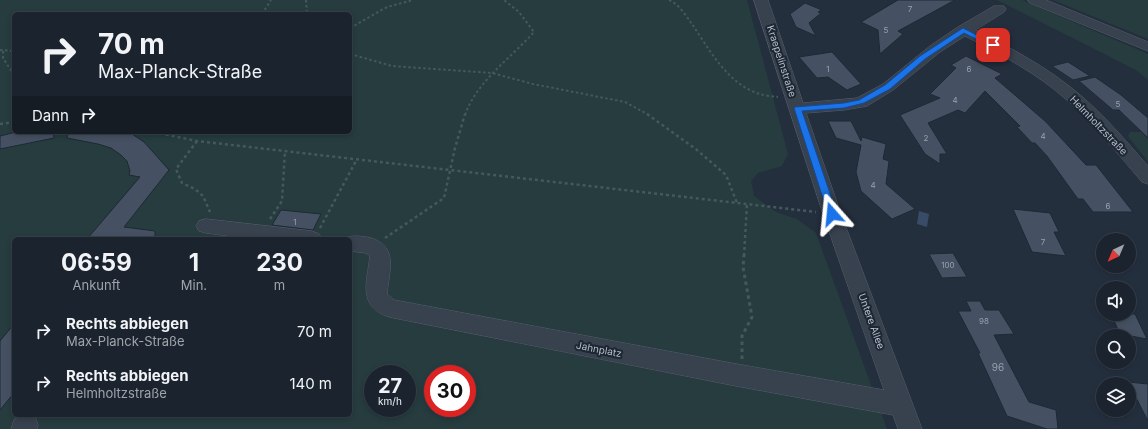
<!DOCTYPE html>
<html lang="de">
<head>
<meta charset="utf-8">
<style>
	body { margin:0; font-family:Inter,sans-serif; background:#282f3a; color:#f1f3f6; height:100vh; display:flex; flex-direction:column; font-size:15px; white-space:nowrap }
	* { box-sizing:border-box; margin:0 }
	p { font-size:13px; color:#a0a4aa }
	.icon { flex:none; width:22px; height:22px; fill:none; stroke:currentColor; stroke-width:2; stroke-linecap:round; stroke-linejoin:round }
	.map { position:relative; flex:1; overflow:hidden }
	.panel { position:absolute; left:12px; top:237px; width:340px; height:180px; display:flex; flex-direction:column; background:#1b232e; border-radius:6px; box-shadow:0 2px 6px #0003,0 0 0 1px #39404a }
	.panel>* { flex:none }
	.top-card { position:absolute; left:12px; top:12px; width:340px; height:122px; border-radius:6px; box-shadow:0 2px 6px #0003,0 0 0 1px #39404a; background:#1b232e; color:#f1f3f6; overflow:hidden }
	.needle { width:26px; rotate:224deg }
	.tools { position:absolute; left:1096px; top:233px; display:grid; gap:8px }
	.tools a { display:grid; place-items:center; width:40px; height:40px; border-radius:50%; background:#1b232e; box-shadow:0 2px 6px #0003,0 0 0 1px #39404a; font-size:20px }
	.speed { position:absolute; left:364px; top:365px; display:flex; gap:8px; font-size:20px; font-weight:700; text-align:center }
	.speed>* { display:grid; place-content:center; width:52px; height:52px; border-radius:50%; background:#1b232e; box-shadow:0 2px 6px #0003,0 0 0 1px #39404a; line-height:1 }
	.speed small { font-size:10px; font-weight:400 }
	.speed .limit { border:6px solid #d22; background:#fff; color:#111 }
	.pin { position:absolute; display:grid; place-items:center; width:34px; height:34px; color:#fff; margin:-17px; border-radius:8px; box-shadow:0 2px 6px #0006 }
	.me { position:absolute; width:44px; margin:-22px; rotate:342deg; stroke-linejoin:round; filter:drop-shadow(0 0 3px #0008) }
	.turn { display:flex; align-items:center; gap:14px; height:84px; padding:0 20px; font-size:18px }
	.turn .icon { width:52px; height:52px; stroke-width:2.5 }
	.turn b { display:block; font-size:28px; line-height:34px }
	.then { display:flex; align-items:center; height:38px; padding:0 20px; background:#0003; gap:8px; font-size:15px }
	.eta { display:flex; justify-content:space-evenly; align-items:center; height:68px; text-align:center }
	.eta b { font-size:24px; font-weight:700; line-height:28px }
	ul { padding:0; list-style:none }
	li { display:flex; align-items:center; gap:12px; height:52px; padding:0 20px }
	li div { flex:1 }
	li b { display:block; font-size:15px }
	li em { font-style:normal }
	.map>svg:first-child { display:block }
	.green { fill:#263c3f; fill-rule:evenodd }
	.water { fill:#394c67 }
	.building { fill:#455162; stroke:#1f2835 }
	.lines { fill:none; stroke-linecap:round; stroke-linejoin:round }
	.minor-casing { stroke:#565f6c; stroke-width:1 }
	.path-far2 { stroke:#44595c; stroke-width:2; stroke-dasharray:2.5 2.5; stroke-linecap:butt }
	.path-far1 { stroke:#44595c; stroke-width:2.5; stroke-dasharray:3 3; stroke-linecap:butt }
	.path { stroke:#44595c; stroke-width:3; stroke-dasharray:3.5 3.5; stroke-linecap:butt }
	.minor { fill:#38414e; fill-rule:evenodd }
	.route { fill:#1a73e8; stroke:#114b97 }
	.labels { text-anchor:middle; stroke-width:4; stroke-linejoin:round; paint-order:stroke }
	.number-label { font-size:8px; fill:#98a1af }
	.street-label { font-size:10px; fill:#b4bcc9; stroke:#1d2633 }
	.near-number-label { font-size:10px; fill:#98a1af }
</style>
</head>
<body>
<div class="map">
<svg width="1148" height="429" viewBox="0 0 1148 429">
	<rect width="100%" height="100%" fill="#242f3e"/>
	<!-- green -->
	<path class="green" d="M0,0H747L788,154L782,166L758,173L751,181L754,196L776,212L797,219L816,233L887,429H0ZM14,14H350V132H14ZM14,239H350V415H14ZM373,374H407V408H373ZM433,374H467V408H433Z
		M997,0H1022L1148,54V80L1136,70Z
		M1053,0H1148V39Z
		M1130,132H1148V162L1128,136Z"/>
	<!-- water -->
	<path class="water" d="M919,211L929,214L927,227L917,224Z"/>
	<!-- building -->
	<path class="building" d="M898,0H955L898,31L903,34L880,54L878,30L861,22Z
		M805,3L822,10L818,12L821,13L809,23L816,36L796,27L790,14Z
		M832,52L861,84L847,90L828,77L817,78L799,57Z
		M966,56L1002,74L995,78L1045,121L1086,165H1096L1133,212H1093L1083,199H1078L1047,156L1035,143H1032L1017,127L1020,126L985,91L965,113L958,110L928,123L947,154H940V164L925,154L900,115L940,98L930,94L956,68L951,65Z
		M1068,62L1090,76L1073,80L1052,66Z
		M1095,77L1121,95L1148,118V138L1119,110H1113L1079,81Z
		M828,121H851L861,141L862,137L886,144L883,159L889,161L886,184L915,209L892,219L861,191L856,172L861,145L836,138Z
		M16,132H53L54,138L0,149V136Z
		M68,132H125L132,134L144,142L169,170L124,227L155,231V239H87L140,177L129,175L130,171L127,161L121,155L111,148L98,144L67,138Z
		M1013,209L1050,213L1059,232H1054L1066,256L1032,252Z
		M281,210L321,214L313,230L272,225Z
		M953,253L967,277L942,278L929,254Z
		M966,301H980L985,310H999L1014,334L994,335L1029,402L1056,410L1058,429H1047L1007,416L978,353H980L958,311H971Z
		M1111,314H1135L1147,339L1120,334Z
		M14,324V393L0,410V341Z
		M1128,382L1148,384V421Z"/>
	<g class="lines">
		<defs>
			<path id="minor" d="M754,0H768L803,103L857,98L883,84L930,46L958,27L994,6H1004L1006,9L1004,12L975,30C1011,48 1047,67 1079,94C1104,115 1126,141 1148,166V184L1142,182C1118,154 1095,125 1068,101C1038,74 1001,54 965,36L940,52L893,90L867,106L844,110L806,113L841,214L922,429H898L893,415L731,385L389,317C357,306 367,282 370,256L366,253L350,251V239H342L343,238C352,235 362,236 371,238C399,247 389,271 387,294L394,300L731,363L884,390L823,214Z
				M1028,0H1046L1148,42V51L1030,3Z
				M206,219L312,231L319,234L322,239H252L206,233L199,231L196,226L199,221Z
				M21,415L35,417L38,425L37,429H11L14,420Z"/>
		</defs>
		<!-- minor casing -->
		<use href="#minor" class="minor-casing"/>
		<!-- path-far2 -->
		<path class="path-far2" d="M306,0L307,14
			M669,0C679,4 686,16 692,24C709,49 728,85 760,94C765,96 772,96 778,97
			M262,14L271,0
			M350,28L387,7L413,0
			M0,50L14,51
			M3,51V58L14,75
			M350,54L392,66L492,73L533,84L625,102L649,115
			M465,115C477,81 510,59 534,32L519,12L504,0"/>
		<!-- path-far1 -->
		<path class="path-far1" d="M647,114L697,150L726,175L737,203
			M0,124L14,122
			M154,132L197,141L816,212
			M197,141L176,169L182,183L195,189L203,196L210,212
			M270,219L282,201L285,151
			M320,228L357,159
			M385,238L444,198L455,148L465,114
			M744,256L747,204"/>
		<!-- path -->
		<path class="path" d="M742,359V336L752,317L743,267L744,255"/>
		<!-- minor -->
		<use href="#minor" class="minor"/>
	</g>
	<!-- route -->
	<path class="route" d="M963,28L996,45L990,46L964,33L925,59L890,89L864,103L844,108L802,111L837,214L832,218L829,217L794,108L795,107L844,103L859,100L885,85L920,56Z"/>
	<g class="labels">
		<!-- number labels -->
		<g class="number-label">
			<text x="910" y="12">7</text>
			<text x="886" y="33">5</text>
			<text x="828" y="72">1</text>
			<text x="969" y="72">6</text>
			<text x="955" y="103">4</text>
			<text x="1118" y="107">5</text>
			<text x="1043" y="139">4</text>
			<text x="926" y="141">2</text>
			<text x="873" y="188">4</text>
			<text x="1108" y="209">6</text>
			<text x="295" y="225">1</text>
			<text x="1043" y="245">7</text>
			<text x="948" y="268">100</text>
			<text x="984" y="324">98</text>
		</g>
		<!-- street labels -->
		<g class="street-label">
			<text transform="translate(782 61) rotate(72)" y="4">Kraepelinstraße</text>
			<text transform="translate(1099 125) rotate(46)" y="4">Helmholtzstraße</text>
			<text transform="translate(872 321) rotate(70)" y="4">Untere Allee</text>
			<text transform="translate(599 349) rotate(11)" y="4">Jahnplatz</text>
		</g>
		<!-- near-number labels -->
		<g class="near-number-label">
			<text x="998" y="371">96</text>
		</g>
	</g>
</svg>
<div class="tools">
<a><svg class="needle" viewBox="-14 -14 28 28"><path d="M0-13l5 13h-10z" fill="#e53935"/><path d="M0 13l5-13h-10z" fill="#a0a4aa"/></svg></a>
<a><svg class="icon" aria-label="sound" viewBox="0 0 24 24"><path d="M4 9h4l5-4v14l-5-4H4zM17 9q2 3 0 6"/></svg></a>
<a><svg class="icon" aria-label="search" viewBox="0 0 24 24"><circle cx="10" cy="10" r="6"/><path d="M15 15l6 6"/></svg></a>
<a><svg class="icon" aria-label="layers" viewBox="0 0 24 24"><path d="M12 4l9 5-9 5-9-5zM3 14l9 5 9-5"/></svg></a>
</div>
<div class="speed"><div>27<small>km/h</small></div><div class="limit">30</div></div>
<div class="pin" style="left:993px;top:45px;background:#d93025"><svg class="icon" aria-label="arrive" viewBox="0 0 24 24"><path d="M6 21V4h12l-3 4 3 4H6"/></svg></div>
<svg class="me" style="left:832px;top:214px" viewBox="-20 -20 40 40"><path d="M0-17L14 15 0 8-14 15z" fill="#1a73e8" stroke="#fff" stroke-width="4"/></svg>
<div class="top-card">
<div class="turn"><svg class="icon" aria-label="right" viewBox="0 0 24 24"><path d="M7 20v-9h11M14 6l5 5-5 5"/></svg><div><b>70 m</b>Max-Planck-Straße</div></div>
<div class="then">Dann<svg class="icon" aria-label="right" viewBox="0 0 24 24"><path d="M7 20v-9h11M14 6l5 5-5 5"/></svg></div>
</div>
<section class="panel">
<div class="eta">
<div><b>06:59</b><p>Ankunft</p></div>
<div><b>1</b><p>Min.</p></div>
<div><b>230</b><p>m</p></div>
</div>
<ul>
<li><svg class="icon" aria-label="right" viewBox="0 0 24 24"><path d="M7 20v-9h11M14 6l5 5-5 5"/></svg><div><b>Rechts abbiegen</b><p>Max-Planck-Straße</p></div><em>70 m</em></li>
<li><svg class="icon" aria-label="right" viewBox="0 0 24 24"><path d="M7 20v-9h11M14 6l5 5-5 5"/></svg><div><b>Rechts abbiegen</b><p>Helmholtzstraße</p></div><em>140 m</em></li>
</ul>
</section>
</div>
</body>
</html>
